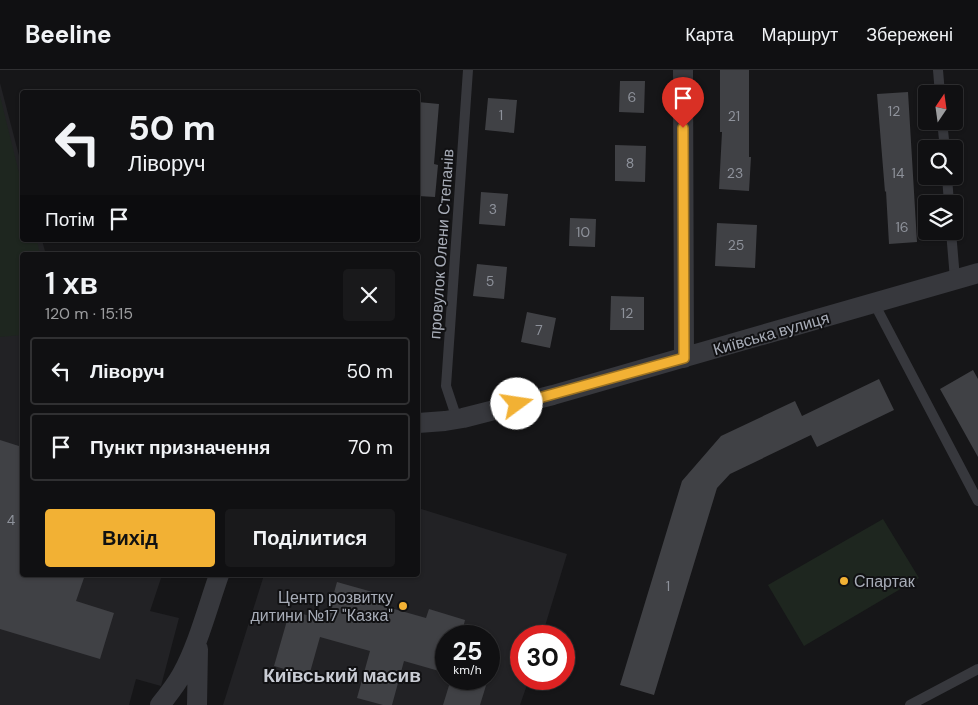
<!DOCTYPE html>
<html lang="uk">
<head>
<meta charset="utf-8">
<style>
	body { margin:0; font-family:"DM Sans",sans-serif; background:#19191b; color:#f1f3f6; height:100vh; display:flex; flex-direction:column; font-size:19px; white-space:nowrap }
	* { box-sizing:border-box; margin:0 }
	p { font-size:16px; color:#9c9d9f }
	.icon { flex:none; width:28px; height:28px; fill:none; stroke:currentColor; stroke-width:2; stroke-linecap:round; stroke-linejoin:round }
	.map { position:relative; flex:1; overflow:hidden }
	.side { position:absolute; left:20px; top:182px; width:400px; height:325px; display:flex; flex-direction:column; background:#101012; border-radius:5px; box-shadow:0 1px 4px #0004,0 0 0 1px #303032 }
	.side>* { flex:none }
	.top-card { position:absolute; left:20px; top:20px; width:400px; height:152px; border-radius:5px; box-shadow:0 1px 4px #0004,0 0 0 1px #303032; background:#101012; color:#f1f3f6; overflow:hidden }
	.needle { width:32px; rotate:13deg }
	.fabs { position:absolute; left:918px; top:15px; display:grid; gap:10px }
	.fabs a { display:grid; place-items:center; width:45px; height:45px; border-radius:5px; background:#101012; box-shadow:0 1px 4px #0004,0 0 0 1px #303032; font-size:25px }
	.speed { position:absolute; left:435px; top:555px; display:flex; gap:10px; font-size:25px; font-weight:700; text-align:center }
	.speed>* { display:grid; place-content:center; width:65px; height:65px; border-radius:50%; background:#101012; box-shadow:0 1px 4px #0004,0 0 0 1px #303032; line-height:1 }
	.speed small { font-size:12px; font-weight:400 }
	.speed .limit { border:8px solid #d22; background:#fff; color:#111 }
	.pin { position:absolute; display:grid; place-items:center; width:42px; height:42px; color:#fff; margin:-51px -21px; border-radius:50% 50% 50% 0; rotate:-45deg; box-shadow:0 0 5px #0007 }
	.pin .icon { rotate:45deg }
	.me { position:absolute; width:55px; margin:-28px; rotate:76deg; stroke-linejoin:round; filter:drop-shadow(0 0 4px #0008) }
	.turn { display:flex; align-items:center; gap:18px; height:105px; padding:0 25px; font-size:22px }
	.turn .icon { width:65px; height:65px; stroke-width:2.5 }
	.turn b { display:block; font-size:35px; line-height:42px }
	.then { display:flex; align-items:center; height:48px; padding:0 25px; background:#0003; gap:10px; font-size:19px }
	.round { display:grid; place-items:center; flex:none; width:52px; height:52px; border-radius:5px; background:#19191b }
	.head { display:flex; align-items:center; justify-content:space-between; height:85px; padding:0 25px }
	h1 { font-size:30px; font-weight:600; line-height:38px }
	.button { display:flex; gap:10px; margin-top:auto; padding:10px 25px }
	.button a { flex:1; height:58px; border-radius:5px; background:#f2b134; color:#111; font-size:20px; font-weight:600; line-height:58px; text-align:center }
	.button a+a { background:#19191b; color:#f1f3f6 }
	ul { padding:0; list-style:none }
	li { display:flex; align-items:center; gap:15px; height:68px; margin:0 10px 8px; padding:0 15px; border:2px solid #303032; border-radius:5px }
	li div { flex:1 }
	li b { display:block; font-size:19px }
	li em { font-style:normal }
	header { display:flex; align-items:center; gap:30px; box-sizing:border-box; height:70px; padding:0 25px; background:#101012; border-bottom:1px solid #303032 }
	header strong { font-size:24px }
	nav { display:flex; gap:28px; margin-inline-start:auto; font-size:18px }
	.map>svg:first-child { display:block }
	.built { fill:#222225; fill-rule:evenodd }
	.green { fill:#1e261f }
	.building { fill:#404145 }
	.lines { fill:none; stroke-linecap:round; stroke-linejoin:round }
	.lane { stroke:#37383d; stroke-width:10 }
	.street { stroke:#37383d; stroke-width:20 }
	.route-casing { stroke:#9d7322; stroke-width:12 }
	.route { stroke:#f2b134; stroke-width:9 }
	.poi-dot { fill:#f2b134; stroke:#111113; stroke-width:2 }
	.labels { text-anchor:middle; stroke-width:4; stroke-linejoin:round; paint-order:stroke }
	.number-label { font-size:14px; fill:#8e929b }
	.street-label { font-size:16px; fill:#a8adb8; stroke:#111113 }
	.poi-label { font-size:16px; fill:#a8adb8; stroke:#111113; text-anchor:start }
	.quarter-label { font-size:19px; font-weight:bold; fill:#c9ccd4; stroke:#111113 }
</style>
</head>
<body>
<header>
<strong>Beeline</strong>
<nav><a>Карта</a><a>Маршрут</a><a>Збережені</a></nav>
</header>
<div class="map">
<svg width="978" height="635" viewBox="0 0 978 635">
	<rect width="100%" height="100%" fill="#161618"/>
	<!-- built -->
	<path class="built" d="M0,13L22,97V170H42L46,185H22V505H162L150,541L179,548L161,616L136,609L129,635H0Z
		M418,438L567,484L542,566H521V609H529L520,635H223L264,505H418ZM446,566H489V609H446Z"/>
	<!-- green -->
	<path class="green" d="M0,26L22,115V170H37L40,185H22V265L0,267Z
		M883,449L919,508L804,576L768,515Z"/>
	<!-- building -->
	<path class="building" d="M720,0H749V87H751L749,121L719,119L722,62H720Z
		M620,11H645L644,43L619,42Z
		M908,22L917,172L889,174L886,121L885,122L877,24Z
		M488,28L517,30L514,63L485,60Z
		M418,32L439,34L434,94L438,95L435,127L418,126Z
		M615,75L646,76L645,112L615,111Z
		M481,122L508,124L505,156L479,154Z
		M570,148L596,149L595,177L569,176Z
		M717,153L757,155L755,198L715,196Z
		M477,194L507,197L504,229L473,226Z
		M611,226L644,227V260H610Z
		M527,242L556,248L550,278L521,272Z
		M973,300L978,309V387L940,319Z
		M879,309L894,340L817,377L811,365L730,404L717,418L654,625L620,615L682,411L721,366L795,331L802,346Z
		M0,370L22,377L19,394L22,395V505H85L76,531L114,543L100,589L0,559Z
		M337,512L376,523L373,533L426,548L429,539L465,550L461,566H446V603L404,591L392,635H383L357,628L370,581L320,567L309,606L274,596L290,540L326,551Z
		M451,609H488L480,635H443Z"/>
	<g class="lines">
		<!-- lane -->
		<path class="lane" d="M938,0L940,24
			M942,51L945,79
			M947,106L949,134
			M951,161L955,209
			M874,233L978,431
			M457,349L446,316L468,0
			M910,635L978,599"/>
		<!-- street -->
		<path class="street" d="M683,0L684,288
			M418,353L445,351L463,348L553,325L978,203
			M160,635C168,625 176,615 182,604C198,575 208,536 219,505
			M197,635L198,579"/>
	</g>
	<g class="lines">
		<defs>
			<path id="route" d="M517,334L684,288L683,58"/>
		</defs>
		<!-- route casing -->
		<use href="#route" class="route-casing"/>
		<!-- route -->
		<use href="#route" class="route"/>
	</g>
	<!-- markers -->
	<g class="poi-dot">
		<circle cx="844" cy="511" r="5"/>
		<circle cx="403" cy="536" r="5"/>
	</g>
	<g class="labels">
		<!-- number labels -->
		<g class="number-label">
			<text x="632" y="32">6</text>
			<text x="894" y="46">12</text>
			<text x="501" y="50">1</text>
			<text x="734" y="51">21</text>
			<text x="630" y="98">8</text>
			<text x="735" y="108">23</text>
			<text x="898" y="108">14</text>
			<text x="493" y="144">3</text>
			<text x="902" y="162">16</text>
			<text x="583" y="167">10</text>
			<text x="736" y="180">25</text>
			<text x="490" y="216">5</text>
			<text x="627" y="248">12</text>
			<text x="539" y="265">7</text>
			<text x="11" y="455">4</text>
			<text x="668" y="521">1</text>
		</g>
		<!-- street labels -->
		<g class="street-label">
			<text transform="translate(441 174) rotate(-86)" y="6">провулок Олени Степанів</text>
			<text transform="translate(771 263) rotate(-16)" y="6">Київська вулиця</text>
		</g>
		<!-- poi labels -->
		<g class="poi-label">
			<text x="854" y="517">Спартак</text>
			<text x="393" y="533" text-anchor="end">Центр розвитку<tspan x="393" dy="18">дитини №17 "Казка"</tspan></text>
		</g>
		<!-- quarter labels -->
		<g class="quarter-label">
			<text x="342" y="612">Київський масив</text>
		</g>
	</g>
</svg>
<div class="fabs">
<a><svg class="needle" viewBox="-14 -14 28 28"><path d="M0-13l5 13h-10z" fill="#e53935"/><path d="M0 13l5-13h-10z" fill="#9c9d9f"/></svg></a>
<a><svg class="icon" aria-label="search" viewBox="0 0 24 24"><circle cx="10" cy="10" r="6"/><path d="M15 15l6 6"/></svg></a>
<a><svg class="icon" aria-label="layers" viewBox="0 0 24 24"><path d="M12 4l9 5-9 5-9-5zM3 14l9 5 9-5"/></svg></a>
</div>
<div class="speed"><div>25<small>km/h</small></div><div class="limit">30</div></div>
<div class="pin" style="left:683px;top:58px;background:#d93025"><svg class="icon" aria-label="arrive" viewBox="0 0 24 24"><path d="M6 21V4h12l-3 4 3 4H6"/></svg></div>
<svg class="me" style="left:517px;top:334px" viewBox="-20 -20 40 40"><circle r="19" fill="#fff"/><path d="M0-13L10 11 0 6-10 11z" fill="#f2b134"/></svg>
<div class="top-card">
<div class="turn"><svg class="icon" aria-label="left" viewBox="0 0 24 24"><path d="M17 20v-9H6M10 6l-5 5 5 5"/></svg><div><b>50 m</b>Ліворуч</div></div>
<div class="then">Потім<svg class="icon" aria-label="arrive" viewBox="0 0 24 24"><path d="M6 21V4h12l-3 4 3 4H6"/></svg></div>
</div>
<section class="side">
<div class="head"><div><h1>1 хв</h1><p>120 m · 15:15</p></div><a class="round"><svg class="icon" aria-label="close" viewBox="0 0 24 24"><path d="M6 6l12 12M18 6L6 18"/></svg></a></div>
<ul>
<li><svg class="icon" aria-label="left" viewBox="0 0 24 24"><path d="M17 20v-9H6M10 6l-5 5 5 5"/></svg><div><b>Ліворуч</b></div><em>50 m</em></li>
<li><svg class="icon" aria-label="arrive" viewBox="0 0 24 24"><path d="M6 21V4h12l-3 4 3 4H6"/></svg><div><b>Пункт призначення</b></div><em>70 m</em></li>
</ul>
<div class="button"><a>Вихід</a><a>Поділитися</a></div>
</section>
</div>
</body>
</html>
